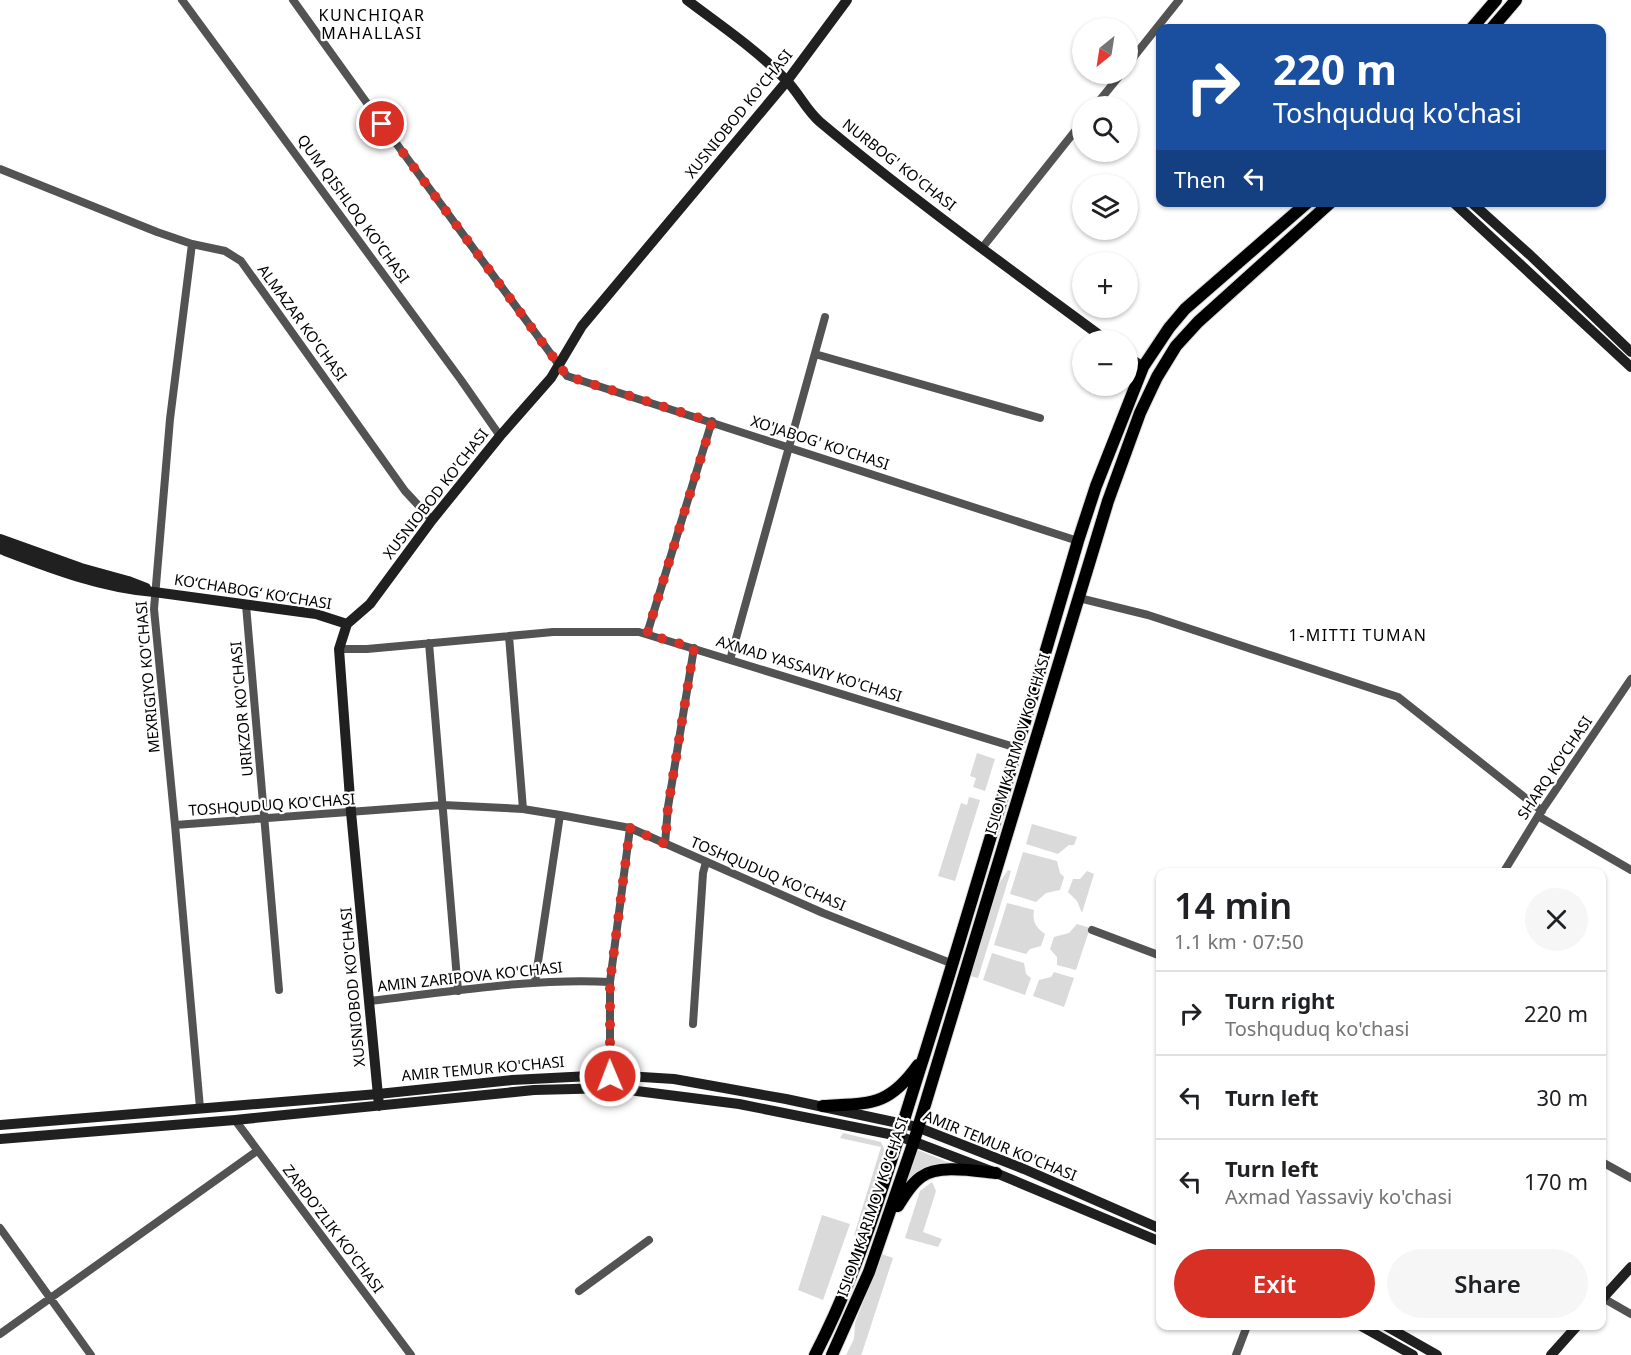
<!DOCTYPE html>
<html lang="en">
<head>
<meta charset="utf-8">
<style>
	body { margin:0; font-family:"Noto Sans",sans-serif; background:#f6f6f6; color:#202124; height:100vh; display:flex; flex-direction:column; font-size:22px; white-space:nowrap }
	* { box-sizing:border-box; margin:0 }
	p { font-size:20px; color:#757577 }
	.icon { flex:none; width:33px; height:33px; fill:none; stroke:currentColor; stroke-width:2; stroke-linecap:round; stroke-linejoin:round }
	.map { position:relative; flex:1; overflow:hidden }
	.sheet { position:absolute; left:1156px; top:868px; width:450px; height:462px; display:flex; flex-direction:column; background:#fff; border-radius:12px; box-shadow:0 2px 4px #0004 }
	.sheet>* { flex:none }
	.top-card { position:absolute; left:1156px; top:24px; width:450px; height:183px; border-radius:12px; box-shadow:0 2px 4px #0004; background:#1a4fa0; color:#fff; overflow:hidden }
	.needle { width:39px; rotate:210deg }
	.fabs { position:absolute; left:1072px; top:18px; display:grid; gap:12px }
	.fabs a { display:grid; place-items:center; width:66px; height:66px; border-radius:50%; background:#fff; box-shadow:0 2px 4px #0004; font-size:30px }
	.pin { position:absolute; display:grid; place-items:center; width:51px; height:51px; color:#fff; margin:-26px; border:3px solid #fff; border-radius:50%; box-shadow:0 2px 6px #0007 }
	.me { position:absolute; width:66px; margin:-33px; rotate:359deg; stroke-linejoin:round; filter:drop-shadow(0 0 4px #0008) }
	.turn { display:flex; align-items:center; gap:21px; height:126px; padding:0 18px; font-size:27px }
	.turn .icon { width:78px; height:78px; stroke-width:2.5 }
	.turn b { display:block; font-size:42px; line-height:51px }
	.then { display:flex; align-items:center; height:57px; padding:0 18px; background:#0003; gap:12px; font-size:22px }
	.round { display:grid; place-items:center; flex:none; width:63px; height:63px; border-radius:32px; background:#f6f6f6 }
	.overview { display:flex; align-items:center; justify-content:space-between; height:102px; padding:0 18px }
	h1 { font-size:36px; font-weight:600; line-height:45px }
	.cta { display:flex; gap:12px; margin-top:auto; padding:12px 18px }
	.cta a { flex:1; height:69px; border-radius:36px; background:#d93025; color:#fff; font-size:24px; font-weight:600; line-height:69px; text-align:center }
	.cta a+a { background:#f6f6f6; color:#202124 }
	ul { padding:0; list-style:none }
	li { display:flex; align-items:center; gap:18px; height:84px; padding:0 18px; border-top:2px solid #e0e0e0 }
	li div { flex:1 }
	li b { display:block; font-size:22px }
	li em { font-style:normal }
	.map>svg:first-child { display:block }
	.green { fill:#dadada }
	.lines { fill:none; stroke-linecap:round; stroke-linejoin:round }
	.primary-casing { stroke:#dbdbdb; stroke-width:14 }
	.street { stroke:#535353; stroke-width:8 }
	.secondary { stroke:#202020; stroke-width:10 }
	.primary { stroke:#000; stroke-width:12 }
	.route { stroke:#d93025; stroke-width:10; stroke-dasharray:0 18 }
	.labels { text-anchor:middle; stroke-width:4.5; stroke-linejoin:round; paint-order:stroke }
	.street-label { font-size:15px; fill:#000; stroke:#fff }
	.neighbourhood-label { font-size:16px; letter-spacing:1.5px; fill:#000; stroke:#fff }
</style>
</head>
<body>
<div class="map">
<svg width="1631" height="1355" viewBox="0 0 1631 1355">
	<rect width="100%" height="100%" fill="#fff"/>
	<!-- green -->
	<path class="green" d="M977,753L995,759L985,791L973,787L976,778L970,776Z
		M969,797L980,800L955,881L938,876L961,803L967,805Z
		M1032,824L1077,837L1074,845H1069L1058,854L1026,844Z
		M1023,852L1057,861L1060,873L1064,877L1060,890L1046,893L1036,902L1010,894Z
		M1008,870L1011,871L978,978L970,976L998,885Z
		M1087,871L1094,874L1082,913L1077,901L1068,892L1073,879H1080Z
		M1007,903L1034,910C1032,921 1036,928 1045,934L1041,946L1030,949L1026,954L994,945Z
		M1077,924L1090,928L1076,970L1057,965V957L1050,949L1054,937L1069,933Z
		M992,953L1024,963L1026,974L1031,978L1025,995L983,980Z
		M1054,972L1074,978L1064,1007L1033,996L1039,980L1051,977Z
		M843,1133L881,1142L886,1153L859,1237L854,1235L881,1147L840,1138Z
		M918,1150L957,1166L905,1188Z
		M932,1182L936,1191L923,1232L942,1239L938,1247L905,1238L920,1191Z
		M822,1215L850,1224L823,1300L798,1290Z
		M882,1254L893,1258L862,1353L861,1355H846L854,1339L855,1323Z"/>
	<g class="lines">
		<defs>
			<path id="primary" d="M1472,28L1496,0
				M1492,28L1516,0
				M823,1106C870,1103 888,1107 918,1065
				M898,1206C904,1196 911,1184 921,1177C938,1164 975,1171 996,1173
				M815,1355C865,1259 892,1155 925,1053C978,883 1028,712 1078,541L1096,486L1143,367L1169,328L1185,309L1308,202
				M832,1355L869,1272L914,1141L1108,501L1140,413L1157,377L1176,346L1198,322L1331,202"/>
		</defs>
		<!-- primary casing -->
		<use href="#primary" class="primary-casing"/>
		<!-- street -->
		<path class="street" d="M182,0L461,380L500,436
			M293,0L382,124L567,376L1078,541
			M1128,64L1179,0
			M1095,106L1121,74
			M0,169L157,232L192,244L225,251L241,261L405,491L432,520
			M192,244L170,419L154,609L175,825L200,1108
			M982,248L1083,121
			M815,354L1040,418
			M1079,598L1148,615L1398,697L1542,811
			M246,605L279,990
			M647,634L712,421
			M509,636L523,809
			M429,643L458,991
			M339,649H367L553,632H639L1017,748
			M730,660L825,317
			M1538,816L1631,870
			M175,825L443,805L523,809L560,815L630,828L823,913L953,964
			M665,844L668,807L694,648
			M1503,873L1538,816L1631,679
			M1092,930L1161,956
			M535,982L560,815
			M369,1001C449,992 530,978 610,982
			M693,1024L703,873L706,862
			M610,1075V982L630,828
			M235,1120L411,1355
			M1602,1162L1631,1178
			M0,1228L91,1355
			M579,1291L649,1240
			M1603,1298L1631,1314
			M0,1334L257,1151
			M1236,1355L1247,1326"/>
		<!-- secondary -->
		<path class="secondary" d="M687,0C720,25 757,50 786,80C799,93 806,110 820,122C912,199 1010,269 1106,340
			M1453,202L1631,367
			M1471,202L1530,255L1631,352
			M1128,357L1143,367
			M0,539L81,568L128,581L146,588
			M0,549C50,568 101,588 154,592L316,614L347,624
			M379,1106L351,812L339,649L347,624L370,604L432,520L500,436L551,378L582,326L787,81L847,0
			M0,1125L378,1094L512,1080L610,1075L674,1079L786,1099L917,1127L1024,1169L1161,1229
			M0,1139L235,1120L534,1090L613,1088L739,1104L899,1136L996,1173L1161,1242
			M1602,1299L1631,1267
			M1361,1326L1413,1355
			M1386,1326L1437,1355
			M1551,1355L1577,1326"/>
		<!-- primary -->
		<use href="#primary" class="primary"/>
	</g>
	<g class="lines">
		<!-- route -->
		<path class="route" d="M382,124L567,376L712,422L647,634L694,648L668,807L665,844L630,828L610,982V1076"/>
	</g>
	<g class="labels">
		<!-- street labels -->
		<g class="street-label">
			<text transform="translate(739 114) rotate(-51)" y="5">XUSNIOBOD KO'CHASI</text>
			<text transform="translate(899 165) rotate(38)" y="5">NURBOG' KO'CHASI</text>
			<text transform="translate(353 209) rotate(54)" y="5">QUM QISHLOQ KO'CHASI</text>
			<text transform="translate(302 323) rotate(54)" y="5">ALMAZAR KO'CHASI</text>
			<text transform="translate(820 443) rotate(18)" y="5">XO'JABOG' KO'CHASI</text>
			<text transform="translate(436 494) rotate(-52)" y="5">XUSNIOBOD KO'CHASI</text>
			<text transform="translate(253 592) rotate(9)" y="5">KO‘CHABOG‘ KO‘CHASI</text>
			<text transform="translate(809 669) rotate(17)" y="5">AXMAD YASSAVIY KO'CHASI</text>
			<text transform="translate(148 677) rotate(-95)" y="5">MEXRIGIYO KO'CHASI</text>
			<text transform="translate(242 709) rotate(-95)" y="5">URIKZOR KO'CHASI</text>
			<text transform="translate(1018 744) rotate(-73)" y="5">ISLOM KARIMOV KO‘CHASI</text>
			<text transform="translate(1555 768) rotate(-56)" y="5">SHARQ KO‘CHASI</text>
			<text transform="translate(272 805) rotate(-4)" y="5">TOSHQUDUQ KO'CHASI</text>
			<text transform="translate(768 874) rotate(23)" y="5">TOSHQUDUQ KO'CHASI</text>
			<text transform="translate(470 977) rotate(-6)" y="5">AMIN ZARIPOVA KO'CHASI</text>
			<text transform="translate(353 987) rotate(-95)" y="5">XUSNIOBOD KO'CHASI</text>
			<text transform="translate(483 1069) rotate(-5)" y="5">AMIR TEMUR KO'CHASI</text>
			<text transform="translate(1000 1146) rotate(22)" y="5">AMIR TEMUR KO'CHASI</text>
			<text transform="translate(873 1207) rotate(-71)" y="5">ISLOM KARIMOV KO‘CHASI</text>
			<text transform="translate(333 1229) rotate(53)" y="5">ZARDO'ZLIK KO'CHASI</text>
		</g>
		<!-- neighbourhood labels -->
		<g class="neighbourhood-label">
			<text x="372" y="21">KUNCHIQAR<tspan x="372" dy="18">MAHALLASI</tspan></text>
			<text x="1358" y="641">1-MITTI TUMAN</text>
		</g>
	</g>
</svg>
<div class="fabs">
<a><svg class="needle" viewBox="-14 -14 28 28"><path d="M0-13l5 13h-10z" fill="#e53935"/><path d="M0 13l5-13h-10z" fill="#757577"/></svg></a>
<a><svg class="icon" aria-label="search" viewBox="0 0 24 24"><circle cx="10" cy="10" r="6"/><path d="M15 15l6 6"/></svg></a>
<a><svg class="icon" aria-label="layers" viewBox="0 0 24 24"><path d="M12 4l9 5-9 5-9-5zM3 14l9 5 9-5"/></svg></a>
<a>+</a>
<a>−</a>
</div>
<div class="pin" style="left:382px;top:124px;background:#d93025"><svg class="icon" aria-label="arrive" viewBox="0 0 24 24"><path d="M6 21V4h12l-3 4 3 4H6"/></svg></div>
<svg class="me" style="left:610px;top:1076px" viewBox="-20 -20 40 40"><circle r="17" fill="#d93025" stroke="#fff" stroke-width="3"/><path d="M0-11L8 9 0 5-8 9z" fill="#fff"/></svg>
<div class="top-card">
<div class="turn"><svg class="icon" aria-label="right" viewBox="0 0 24 24"><path d="M7 20v-9h11M14 6l5 5-5 5"/></svg><div><b>220 m</b>Toshquduq ko'chasi</div></div>
<div class="then">Then<svg class="icon" aria-label="left" viewBox="0 0 24 24"><path d="M17 20v-9H6M10 6l-5 5 5 5"/></svg></div>
</div>
<section class="sheet">
<div class="overview"><div><h1>14 min</h1><p>1.1 km · 07:50</p></div><a class="round"><svg class="icon" aria-label="close" viewBox="0 0 24 24"><path d="M6 6l12 12M18 6L6 18"/></svg></a></div>
<ul>
<li><svg class="icon" aria-label="right" viewBox="0 0 24 24"><path d="M7 20v-9h11M14 6l5 5-5 5"/></svg><div><b>Turn right</b><p>Toshquduq ko'chasi</p></div><em>220 m</em></li>
<li><svg class="icon" aria-label="left" viewBox="0 0 24 24"><path d="M17 20v-9H6M10 6l-5 5 5 5"/></svg><div><b>Turn left</b></div><em>30 m</em></li>
<li><svg class="icon" aria-label="left" viewBox="0 0 24 24"><path d="M17 20v-9H6M10 6l-5 5 5 5"/></svg><div><b>Turn left</b><p>Axmad Yassaviy ko'chasi</p></div><em>170 m</em></li>
</ul>
<div class="cta"><a>Exit</a><a>Share</a></div>
</section>
</div>
</body>
</html>
